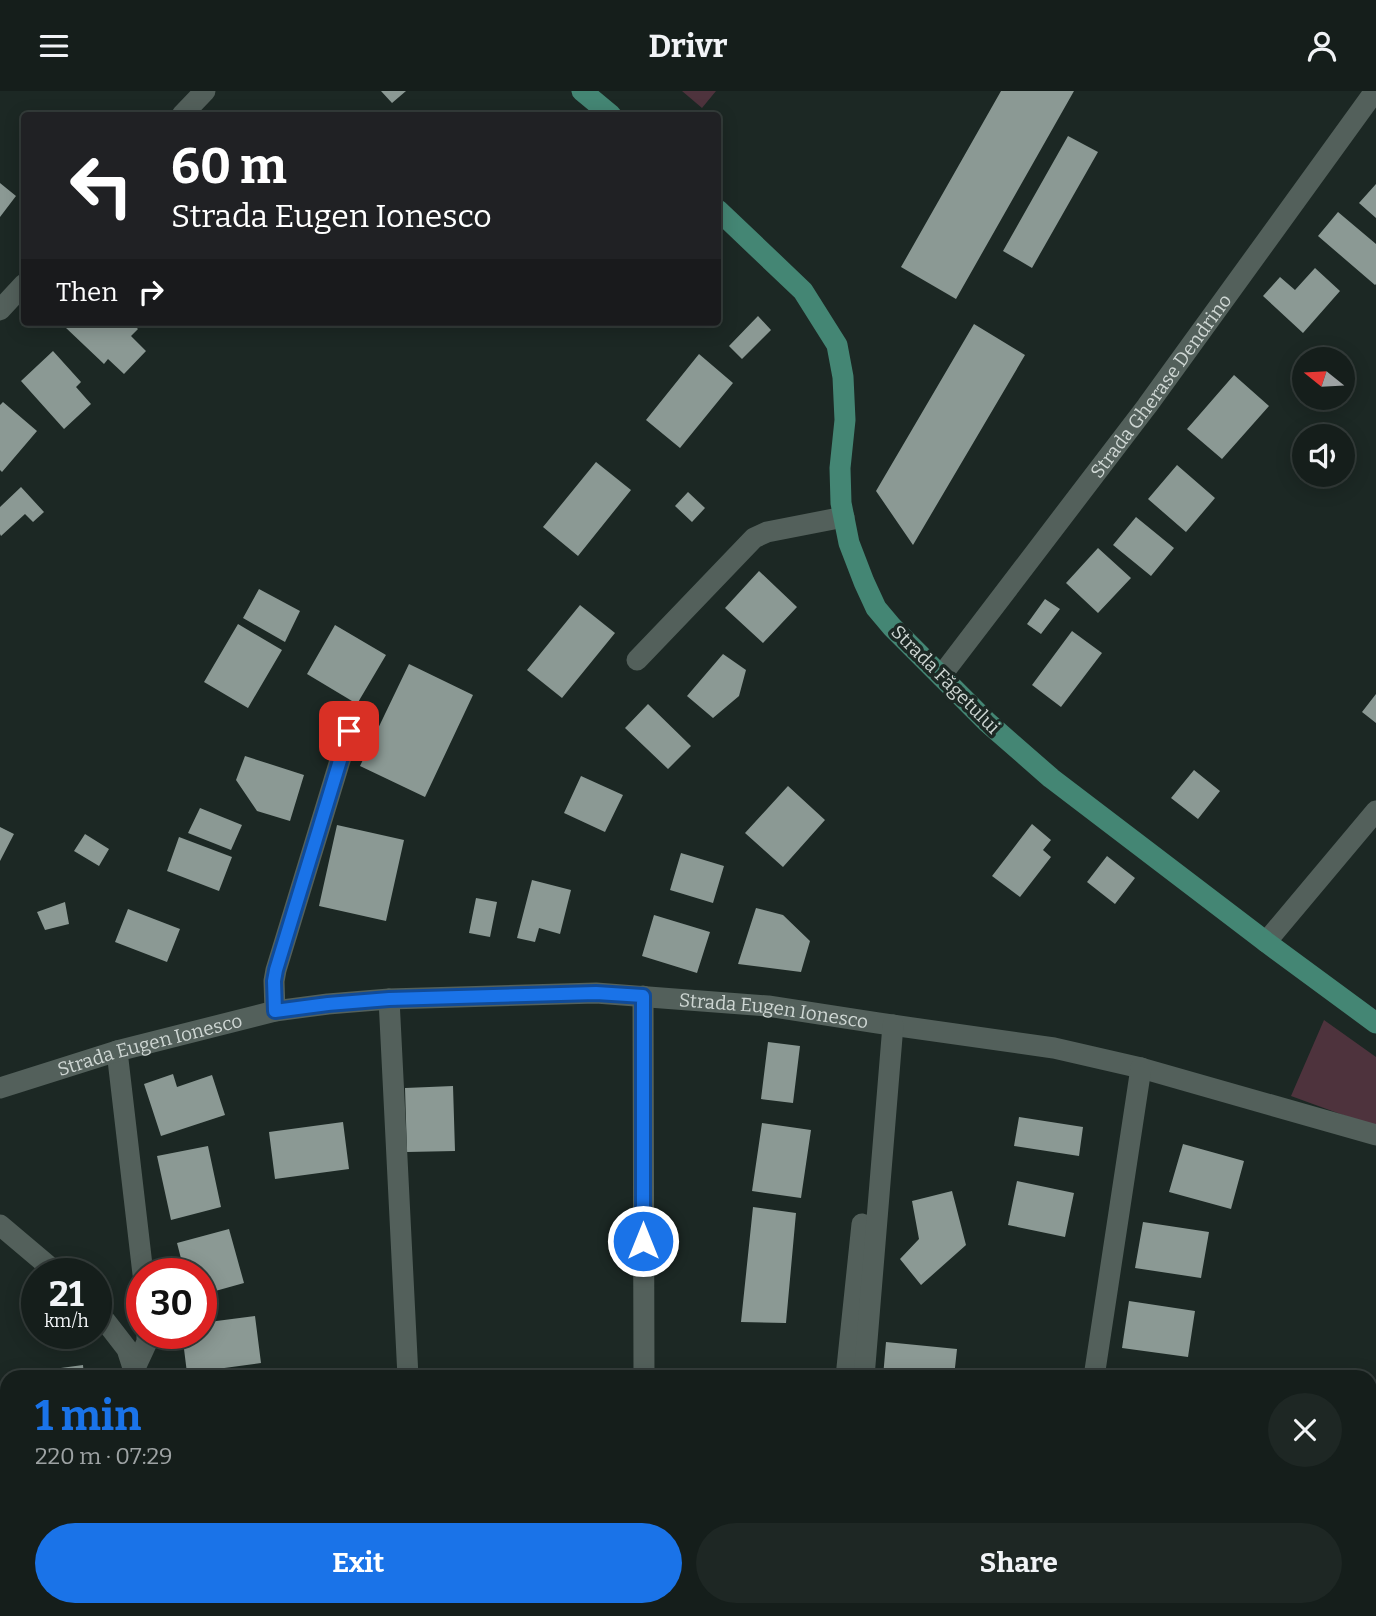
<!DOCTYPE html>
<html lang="en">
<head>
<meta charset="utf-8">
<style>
	body { margin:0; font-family:Bitter,serif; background:#1e2724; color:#f1f3f6; height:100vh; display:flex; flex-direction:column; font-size:26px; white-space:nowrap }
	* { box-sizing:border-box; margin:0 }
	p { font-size:23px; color:#9da2a3 }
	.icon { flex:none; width:38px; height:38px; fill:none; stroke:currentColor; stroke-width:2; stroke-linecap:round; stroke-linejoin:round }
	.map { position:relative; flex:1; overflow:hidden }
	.panel { position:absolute; left:0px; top:1279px; width:1377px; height:247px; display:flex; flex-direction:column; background:#151e1b; border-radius:21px 21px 0 0; box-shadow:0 4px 18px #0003,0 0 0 2px #343c3a }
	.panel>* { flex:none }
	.guide { position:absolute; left:21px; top:21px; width:700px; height:214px; border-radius:7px; box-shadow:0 4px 18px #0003,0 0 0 2px #343c3a; background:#202124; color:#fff; overflow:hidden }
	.needle { width:46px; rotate:288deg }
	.fabs { position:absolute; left:1292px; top:256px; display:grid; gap:14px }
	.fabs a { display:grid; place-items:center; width:63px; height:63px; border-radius:50%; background:#151e1b; box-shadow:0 4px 18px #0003,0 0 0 2px #343c3a; font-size:35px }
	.speed { position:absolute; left:21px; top:1167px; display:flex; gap:14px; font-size:35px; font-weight:700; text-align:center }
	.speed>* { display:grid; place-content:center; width:91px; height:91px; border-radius:50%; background:#151e1b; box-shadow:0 4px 18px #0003,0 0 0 2px #343c3a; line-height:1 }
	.speed small { font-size:18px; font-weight:400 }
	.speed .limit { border:10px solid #d22; background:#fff; color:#111 }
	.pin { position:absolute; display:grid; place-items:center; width:60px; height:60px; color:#fff; margin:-30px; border-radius:14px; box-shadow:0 4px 10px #0006 }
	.me { position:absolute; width:77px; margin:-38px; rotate:0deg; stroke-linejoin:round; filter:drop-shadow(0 0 5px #0008) }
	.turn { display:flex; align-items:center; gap:24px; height:147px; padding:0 35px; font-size:32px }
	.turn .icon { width:91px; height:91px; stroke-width:2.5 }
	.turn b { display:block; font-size:49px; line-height:60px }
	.then { display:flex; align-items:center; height:66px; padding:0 35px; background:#0003; gap:14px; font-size:26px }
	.round { display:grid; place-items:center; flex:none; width:74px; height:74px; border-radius:37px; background:#1e2724 }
	.overview { display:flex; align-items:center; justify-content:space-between; height:119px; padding:0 35px }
	h1 { font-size:42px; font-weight:700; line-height:52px; color:#1a73e8 }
	.button { display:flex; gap:14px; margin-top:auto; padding:14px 35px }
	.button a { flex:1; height:80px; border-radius:42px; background:#1a73e8; color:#fff; font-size:28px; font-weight:700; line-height:80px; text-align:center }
	.button a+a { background:#1e2724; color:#f1f3f6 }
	header { display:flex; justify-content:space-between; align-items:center; height:91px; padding:0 35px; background:#151e1b; font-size:32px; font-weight:700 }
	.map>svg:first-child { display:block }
	.green { fill:#4e333d }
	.building { fill:#8b9994 }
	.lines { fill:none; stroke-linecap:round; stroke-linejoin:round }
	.minor { stroke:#53605b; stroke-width:21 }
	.major { stroke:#448674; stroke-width:21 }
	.route-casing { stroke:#114b97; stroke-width:18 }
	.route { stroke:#1a73e8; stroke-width:12 }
	.labels { text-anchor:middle; stroke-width:7; stroke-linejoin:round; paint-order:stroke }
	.street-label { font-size:19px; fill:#ced6d3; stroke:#1c2824 }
</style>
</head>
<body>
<header><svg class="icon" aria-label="menu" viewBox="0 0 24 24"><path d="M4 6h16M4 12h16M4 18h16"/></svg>Drivr<svg class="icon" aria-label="person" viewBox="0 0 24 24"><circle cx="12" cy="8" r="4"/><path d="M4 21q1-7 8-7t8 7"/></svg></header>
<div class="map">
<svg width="1376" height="1525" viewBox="0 0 1376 1525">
	<rect width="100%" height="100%" fill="#1c2824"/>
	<!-- green -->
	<path class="green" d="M682,0H716L702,17Z
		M1324,929L1376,966V1036L1291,1005Z"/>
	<!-- building -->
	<path class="building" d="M381,0H406L392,12Z
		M1001,0H1074L956,208L901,176Z
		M1068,45L1098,61L1032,177L1003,160Z
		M0,92L16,105L0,126Z
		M1376,93V127L1359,112Z
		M1338,121L1376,153V193L1375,194L1318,145Z
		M1315,177L1340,200L1303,242L1263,205L1280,186L1295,199Z
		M758,225L771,239L742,268L729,255Z
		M70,231H131L138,238L131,245L146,260L124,283L108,268L104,273L65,236Z
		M974,233L1025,264L913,454L876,400Z
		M53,260L81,291L76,296L91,313L64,338L21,290Z
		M699,263L733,292L680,357L646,329Z
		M1234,284L1269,315L1222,368L1187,338Z
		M3,311L37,340L2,381L0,379V314Z
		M596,371L631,399L578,465L543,436Z
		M1177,374L1215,407L1186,441L1148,408Z
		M21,396L44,421L33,431L25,423L1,445L0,443V416Z
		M688,401L705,417L692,431L675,415Z
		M1136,426L1174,457L1151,485L1113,454Z
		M1098,457L1131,487L1098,522L1066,492Z
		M759,480L797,516L763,552L725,517Z
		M259,498L300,520L285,551L243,527Z
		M1045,508L1060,518L1041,543L1027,533Z
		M580,514L615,542L562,607L527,579Z
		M238,533L282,559L248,617L204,591Z
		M335,534L386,564L357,613L307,583Z
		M1072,540L1102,562L1061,616L1032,594Z
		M723,563L746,579L739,605L713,627L687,605Z
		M409,573L473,604L425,706L360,675Z
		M1376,603V632L1362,621Z
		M648,613L691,655L668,678L625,637Z
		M245,665L304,684L290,730L257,720L236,689Z
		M1194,679L1220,700L1198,728L1171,707Z
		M581,685L623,704L605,741L564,722Z
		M788,695L825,729L783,776L745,742Z
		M200,717L242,734L231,759L188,742Z
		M1032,733L1051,749L1043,759L1051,766L1020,806L992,785Z
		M337,734L404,749L386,830L319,815Z
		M0,736L14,743L0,770Z
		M85,743L109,758L99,775L74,760Z
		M179,746L232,766L219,800L167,780Z
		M681,762L724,775L713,812L670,799Z
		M1107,765L1135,787L1115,813L1087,791Z
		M532,789L571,799L560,843L539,837L535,851L517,847Z
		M476,807L497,811L490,846L469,842Z
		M65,811L69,833L45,839L37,821Z
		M756,817L783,824L810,850L801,881L738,873Z
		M128,818L180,838L167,871L115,851Z
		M654,824L710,841L697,882L642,865Z
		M768,951L800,955L793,1012L761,1008Z
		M173,983L177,996L212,984L225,1024L161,1045L144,993Z
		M453,995L455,1060L407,1061L405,997Z
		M1019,1026L1083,1036L1079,1065L1014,1055Z
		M343,1031L349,1078L275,1088L269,1041Z
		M762,1032L811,1039L801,1107L752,1100Z
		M1183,1053L1244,1070L1231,1118L1169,1101Z
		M208,1055L221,1116L171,1129L157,1065Z
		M1017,1090L1074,1102L1065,1146L1008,1134Z
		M952,1100L966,1154L921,1194L900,1168L919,1148L912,1110Z
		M753,1116L796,1122L786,1232L741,1231Z
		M1143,1131L1209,1141L1201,1187L1135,1177Z
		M229,1138L244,1192L201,1204V1183H185L177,1152Z
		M1129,1210L1195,1220L1188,1266L1122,1257Z
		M255,1225L261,1272L187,1282L182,1242H201V1232Z
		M886,1251L957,1258L954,1286H883Z
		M83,1274L84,1286H10L9,1284Z
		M260,1519H284L285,1525H227V1523Z"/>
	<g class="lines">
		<!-- minor -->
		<g class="minor">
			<path d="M182,24L205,0"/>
			<path d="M0,219L24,193"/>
			<path d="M637,569L754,447L767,441L844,426"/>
			<path id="s1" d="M941,585L1147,315L1375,0"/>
			<path d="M1266,851L1376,720"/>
			<path d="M643,905L644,1286"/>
			<path d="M389,908L408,1286"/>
			<path d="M275,920L274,890L276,879L349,640"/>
			<path d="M117,960L143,1183"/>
			<path id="s2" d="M0,997L117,960L275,920L328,913L389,908L596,902L768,915L878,932L1054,957L1141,977L1376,1044"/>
			<path d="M0,1134L58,1183"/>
			<path d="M96,1218L127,1258L136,1286"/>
			<path d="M134,1279L147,1251V1242"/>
			<path d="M846,1286L862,1133"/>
			<path d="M864,1286L893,934"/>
			<path d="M1094,1286L1141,977"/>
			<path d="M175,1519L176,1525"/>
			<path d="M419,1519V1525"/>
			<path d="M644,1519V1525"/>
			<path d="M1057,1525L1058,1519"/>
		</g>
		<!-- major -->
		<path class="major" d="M582,0L611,24
			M718,119L803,200L837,254L843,286L845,329L840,377L841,412L849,452L864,491L876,517L892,536L987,631L1051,687L1266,851L1376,932"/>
	</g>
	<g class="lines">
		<defs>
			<path id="route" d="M349,640L276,879L274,890L275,920L328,913L389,908L596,902L643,905V1150"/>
		</defs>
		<!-- route casing -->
		<use href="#route" class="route-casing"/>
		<!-- route -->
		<use href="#route" class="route"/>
	</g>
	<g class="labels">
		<!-- street labels -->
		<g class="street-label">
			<text dy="7" stroke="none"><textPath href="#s1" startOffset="364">Strada Gherase Dendrino</textPath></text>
			<text transform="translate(946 588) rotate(45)" y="7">Strada Făgetului</text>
			<text dy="7" stroke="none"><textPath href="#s2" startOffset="786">Strada Eugen Ionesco</textPath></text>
			<text dy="7" stroke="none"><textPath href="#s2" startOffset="156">Strada Eugen Ionesco</textPath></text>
		</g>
	</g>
</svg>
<div class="fabs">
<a><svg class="needle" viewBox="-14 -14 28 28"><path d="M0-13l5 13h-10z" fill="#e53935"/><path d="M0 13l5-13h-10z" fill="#9da2a3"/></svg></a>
<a><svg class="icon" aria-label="sound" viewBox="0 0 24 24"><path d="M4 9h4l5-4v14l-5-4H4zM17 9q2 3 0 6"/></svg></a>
</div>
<div class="speed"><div>21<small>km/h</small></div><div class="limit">30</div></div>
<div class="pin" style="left:349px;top:640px;background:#d93025"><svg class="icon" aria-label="arrive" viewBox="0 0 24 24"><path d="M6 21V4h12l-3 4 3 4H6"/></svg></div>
<svg class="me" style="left:643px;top:1150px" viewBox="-20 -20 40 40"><circle r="17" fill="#1a73e8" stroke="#fff" stroke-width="3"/><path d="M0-11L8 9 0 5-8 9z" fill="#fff"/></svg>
<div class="guide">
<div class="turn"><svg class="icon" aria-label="left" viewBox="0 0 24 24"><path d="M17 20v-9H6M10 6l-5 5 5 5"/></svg><div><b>60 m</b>Strada Eugen Ionesco</div></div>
<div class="then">Then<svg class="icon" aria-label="right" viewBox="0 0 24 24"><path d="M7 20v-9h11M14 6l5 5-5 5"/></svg></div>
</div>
<section class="panel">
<div class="overview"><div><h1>1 min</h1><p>220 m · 07:29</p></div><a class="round"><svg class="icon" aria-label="close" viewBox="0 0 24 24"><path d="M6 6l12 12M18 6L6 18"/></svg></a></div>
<div class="button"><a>Exit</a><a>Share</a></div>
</section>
</div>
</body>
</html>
